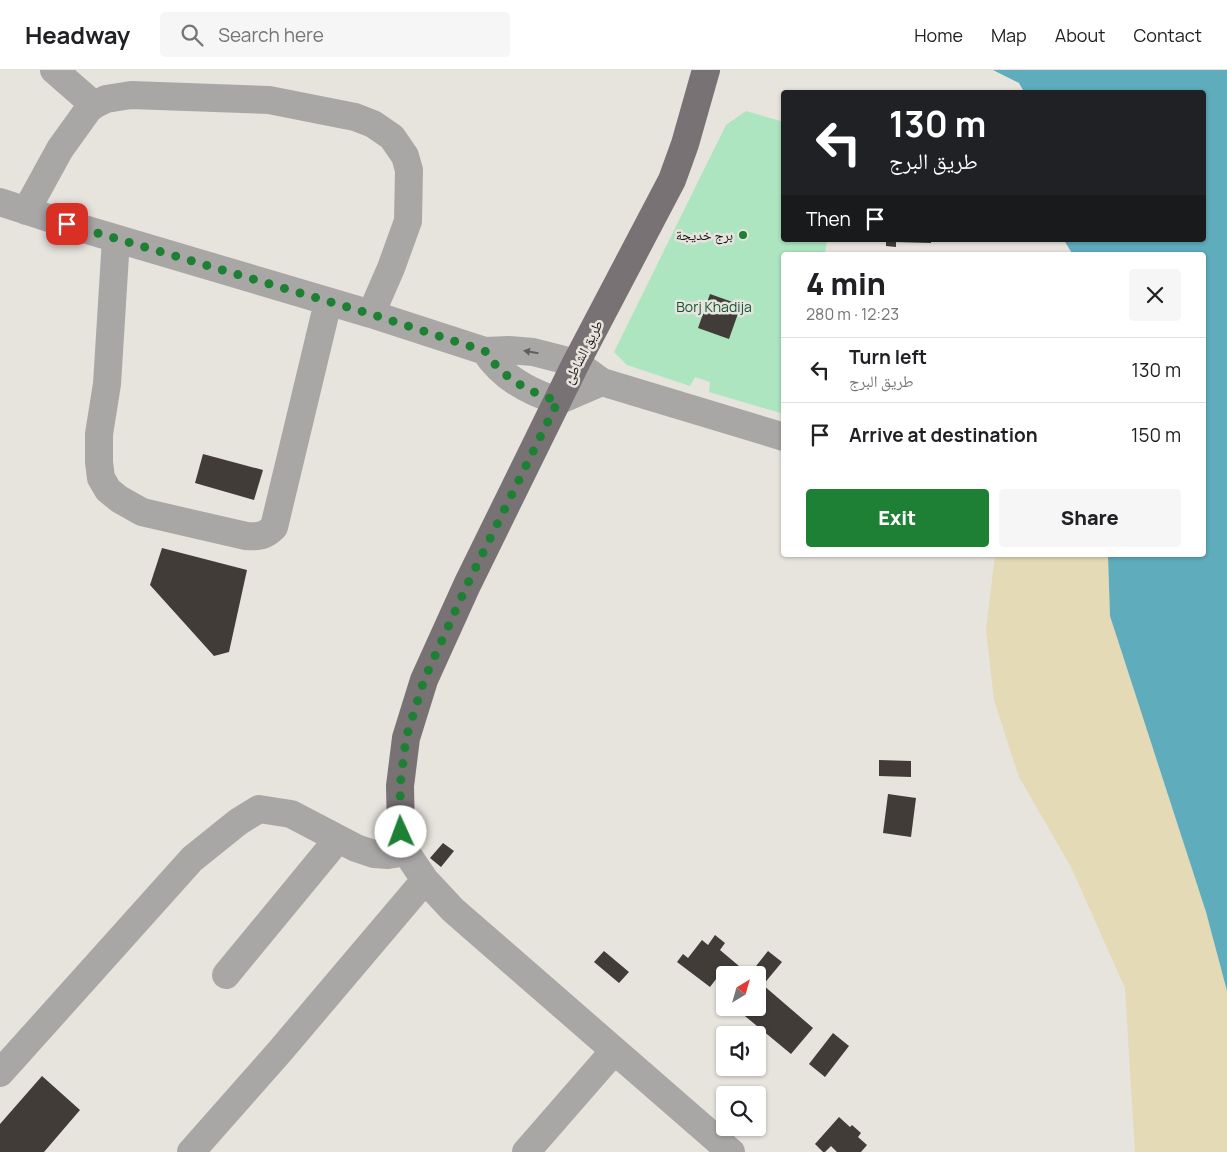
<!DOCTYPE html>
<html lang="en">
<head>
<meta charset="utf-8">
<style>
	body { margin:0; font-family:Manrope,"Noto Naskh Arabic",sans-serif; background:#f6f6f6; color:#202124; height:100vh; display:flex; flex-direction:column; font-size:19px; white-space:nowrap }
	* { box-sizing:border-box; margin:0 }
	p { font-size:16px; color:#757577 }
	.icon { flex:none; width:28px; height:28px; fill:none; stroke:currentColor; stroke-width:2; stroke-linecap:round; stroke-linejoin:round }
	.map { position:relative; flex:1; overflow:hidden }
	.panel { position:absolute; left:781px; top:182px; width:425px; height:305px; display:flex; flex-direction:column; background:#fff; border-radius:5px; box-shadow:0 1px 4px #0004 }
	.panel>* { flex:none }
	.guide { position:absolute; left:781px; top:20px; width:425px; height:152px; border-radius:5px; box-shadow:0 1px 4px #0004; background:#202124; color:#fff; overflow:hidden }
	.needle { width:32px; rotate:37deg }
	.buttons { position:absolute; left:716px; top:896px; display:grid; gap:10px }
	.buttons a { display:grid; place-items:center; width:50px; height:50px; border-radius:5px; background:#fff; box-shadow:0 1px 4px #0004; font-size:25px }
	.pin { position:absolute; display:grid; place-items:center; width:42px; height:42px; color:#fff; margin:-21px; border-radius:10px; box-shadow:0 2px 8px #0006 }
	.me { position:absolute; width:55px; margin:-28px; rotate:358deg; stroke-linejoin:round; filter:drop-shadow(0 0 4px #0008) }
	.turn { display:flex; align-items:center; gap:18px; height:105px; padding:0 25px; font-size:22px }
	.turn .icon { width:65px; height:65px; stroke-width:2.5 }
	.turn b { display:block; font-size:35px; line-height:42px }
	.then { display:flex; align-items:center; height:48px; padding:0 25px; background:#0003; gap:10px; font-size:19px }
	.round { display:grid; place-items:center; flex:none; width:52px; height:52px; border-radius:5px; background:#f6f6f6 }
	.headline { display:flex; align-items:center; justify-content:space-between; height:85px; padding:0 25px }
	h1 { font-size:30px; font-weight:800; line-height:38px }
	.primary-button { display:flex; gap:10px; margin-top:auto; padding:10px 25px }
	.primary-button a { flex:1; height:58px; border-radius:5px; background:#1d8034; color:#fff; font-size:20px; font-weight:800; line-height:58px; text-align:center }
	.primary-button a+a { background:#f6f6f6; color:#202124 }
	ul { padding:0; list-style:none }
	li { display:flex; align-items:center; gap:15px; height:65px; padding:0 25px; border-top:1px solid #e0e0e0 }
	li div { flex:1 }
	li b { display:block; font-size:19px }
	li em { font-style:normal }
	header { display:flex; align-items:center; gap:30px; box-sizing:border-box; height:70px; padding:0 25px; background:#fff; border-bottom:1px solid #e0e0e0 }
	header strong { font-size:24px }
	nav { display:flex; gap:28px; margin-inline-start:auto; font-size:18px }
	.search { width:350px; height:45px; background:#f6f6f6; display:flex; align-items:center; gap:12px; box-sizing:border-box; padding:0 18px; border-radius:5px; color:#757577; font-size:19px }
	.map>svg:first-child { display:block }
	.green { fill:#ace5c0 }
	.sand { fill:#e4dab5 }
	.water { fill:#5facbc }
	.building { fill:#423c39 }
	.lines { fill:none; stroke-linecap:round; stroke-linejoin:round }
	.minor { stroke:#a9a6a6; stroke-width:28 }
	.major { stroke:#797274; stroke-width:28 }
	.oneway { fill:#615f5e }
	.route { stroke:#1d8034; stroke-width:9; stroke-dasharray:0 16.2 }
	.poi-dot { fill:#1d8034; stroke:#e7e3dd; stroke-width:2 }
	.labels { text-anchor:middle; stroke-width:5; stroke-linejoin:round; paint-order:stroke }
	.poi-label { font-size:14px; fill:#191816; stroke:#e7e3dd; text-anchor:end }
	.park-label { font-size:14px; fill:#115432; stroke:#e7e3dd }
	.street-label { font-size:14px; fill:#191816; stroke:#e7e3dd }
</style>
</head>
<body>
<header>
<strong>Headway</strong>
<div class="search"><svg class="icon" aria-label="search" viewBox="0 0 24 24"><circle cx="10" cy="10" r="6"/><path d="M15 15l6 6"/></svg>Search here</div>
<nav><a>Home</a><a>Map</a><a>About</a><a>Contact</a></nav>
</header>
<div class="map">
<svg width="1227" height="1082" viewBox="0 0 1227 1082">
	<rect width="100%" height="100%" fill="#e7e3dd"/>
	<!-- green -->
	<path class="green" d="M746,41L784,52V170H827L825,185H784V344L709,322L710,312L695,307L690,316L627,295L614,282L726,55Z"/>
	<!-- sand -->
	<path class="sand" d="M995,485H1108L1110,546L1206,842L1227,921V1082H1135L1125,918L1071,797L1019,707L994,630L986,560Z"/>
	<!-- water -->
	<path class="water" d="M993,0H1227V921L1206,842L1110,546L1108,485H1204V185H1073L1064,170H1204V22H1024L1019,13Z"/>
	<!-- building -->
	<path class="building" d="M886,170H931V173L896,172V177L886,176Z
		M710,224L741,235L729,269L698,258Z
		M203,384L263,400L254,430L195,413Z
		M162,478L247,500L229,582L214,586L150,515Z
		M879,690L911,691V707L879,706Z
		M888,724L916,728L911,767L883,763Z
		M443,773L454,781L441,797L430,788Z
		M715,865L725,873L720,880L739,896L732,905L723,900L710,917L677,892L683,884L688,888L702,870L708,875Z
		M604,881L629,902L619,913L594,892Z
		M768,881L782,892L763,915L813,958L791,984L740,942L744,938H758V921L763,915L758,912V905H749Z
		M833,963L849,976L825,1007L809,994Z
		M42,1006L80,1040L44,1082H0V1054Z
		M839,1047L850,1057L852,1055L861,1063L858,1067L867,1075L861,1082H837L831,1076L825,1082H823L815,1074Z"/>
	<g class="lines">
		<!-- minor -->
		<path class="minor" d="M54,0L94,35
			M0,132L67,154L371,244L485,281L509,280L533,282L576,293L602,312L784,367
			M26,141L60,79L88,40L94,35L106,29L131,25L269,30L355,47L373,54L392,67L405,86L409,100L408,151L391,198L371,244
			M116,169L107,314L99,364V392L101,408L108,420L119,429L142,442L246,466C259,467 265,466 274,457L328,232
			M485,281C502,308 529,322 558,331L602,312
			M402,766L406,782L425,810L453,840L731,1082
			M226,905L338,769
			M0,1003L192,789L238,752L259,739L291,744L356,778L374,784L388,785L406,782
			M191,1082L281,980L425,810
			M526,1082L614,981"/>
		<!-- major -->
		<path class="major" d="M401,762L400,716L406,668L424,610L467,515L576,293L672,110L685,74L706,0"/>
	</g>
	<!-- one-way arrows -->
	<defs><path id="oneway-solid" d="M-6-.8H1V-3.2L6.5 0L1 3.2V.8H-6Z" transform="scale(1.25)"/></defs>
	<use class="oneway" href="#oneway-solid" transform="translate(531 282) rotate(-170)"/>
	<g class="lines">
		<!-- route -->
		<path class="route" d="M67,154L371,244L485,281C502,308 529,322 558,331L467,515L424,610L406,668L400,716L401,762"/>
	</g>
	<!-- markers -->
	<circle class="poi-dot" cx="743" cy="165" r="5"/>
	<g class="labels">
		<!-- poi labels -->
		<g class="poi-label">
			<text x="733" y="170">برج خديجة</text>
		</g>
		<!-- park labels -->
		<g class="park-label">
			<text x="714" y="242">Borj Khadija</text>
		</g>
		<!-- street labels -->
		<g class="street-label">
			<text transform="translate(583 282) rotate(-63)" y="5">طريق الشاطئ</text>
		</g>
	</g>
</svg>
<div class="buttons">
<a><svg class="needle" viewBox="-14 -14 28 28"><path d="M0-13l5 13h-10z" fill="#e53935"/><path d="M0 13l5-13h-10z" fill="#757577"/></svg></a>
<a><svg class="icon" aria-label="sound" viewBox="0 0 24 24"><path d="M4 9h4l5-4v14l-5-4H4zM17 9q2 3 0 6"/></svg></a>
<a><svg class="icon" aria-label="search" viewBox="0 0 24 24"><circle cx="10" cy="10" r="6"/><path d="M15 15l6 6"/></svg></a>
</div>
<div class="pin" style="left:67px;top:154px;background:#d93025"><svg class="icon" aria-label="arrive" viewBox="0 0 24 24"><path d="M6 21V4h12l-3 4 3 4H6"/></svg></div>
<svg class="me" style="left:401px;top:762px" viewBox="-20 -20 40 40"><circle r="19" fill="#fff"/><path d="M0-13L10 11 0 6-10 11z" fill="#1d8034"/></svg>
<div class="guide">
<div class="turn"><svg class="icon" aria-label="left" viewBox="0 0 24 24"><path d="M17 20v-9H6M10 6l-5 5 5 5"/></svg><div><b>130 m</b>طريق البرج</div></div>
<div class="then">Then<svg class="icon" aria-label="arrive" viewBox="0 0 24 24"><path d="M6 21V4h12l-3 4 3 4H6"/></svg></div>
</div>
<section class="panel">
<div class="headline"><div><h1>4 min</h1><p>280 m · 12:23</p></div><a class="round"><svg class="icon" aria-label="close" viewBox="0 0 24 24"><path d="M6 6l12 12M18 6L6 18"/></svg></a></div>
<ul>
<li><svg class="icon" aria-label="left" viewBox="0 0 24 24"><path d="M17 20v-9H6M10 6l-5 5 5 5"/></svg><div><b>Turn left</b><p>طريق البرج</p></div><em>130 m</em></li>
<li><svg class="icon" aria-label="arrive" viewBox="0 0 24 24"><path d="M6 21V4h12l-3 4 3 4H6"/></svg><div><b>Arrive at destination</b></div><em>150 m</em></li>
</ul>
<div class="primary-button"><a>Exit</a><a>Share</a></div>
</section>
</div>
</body>
</html>
